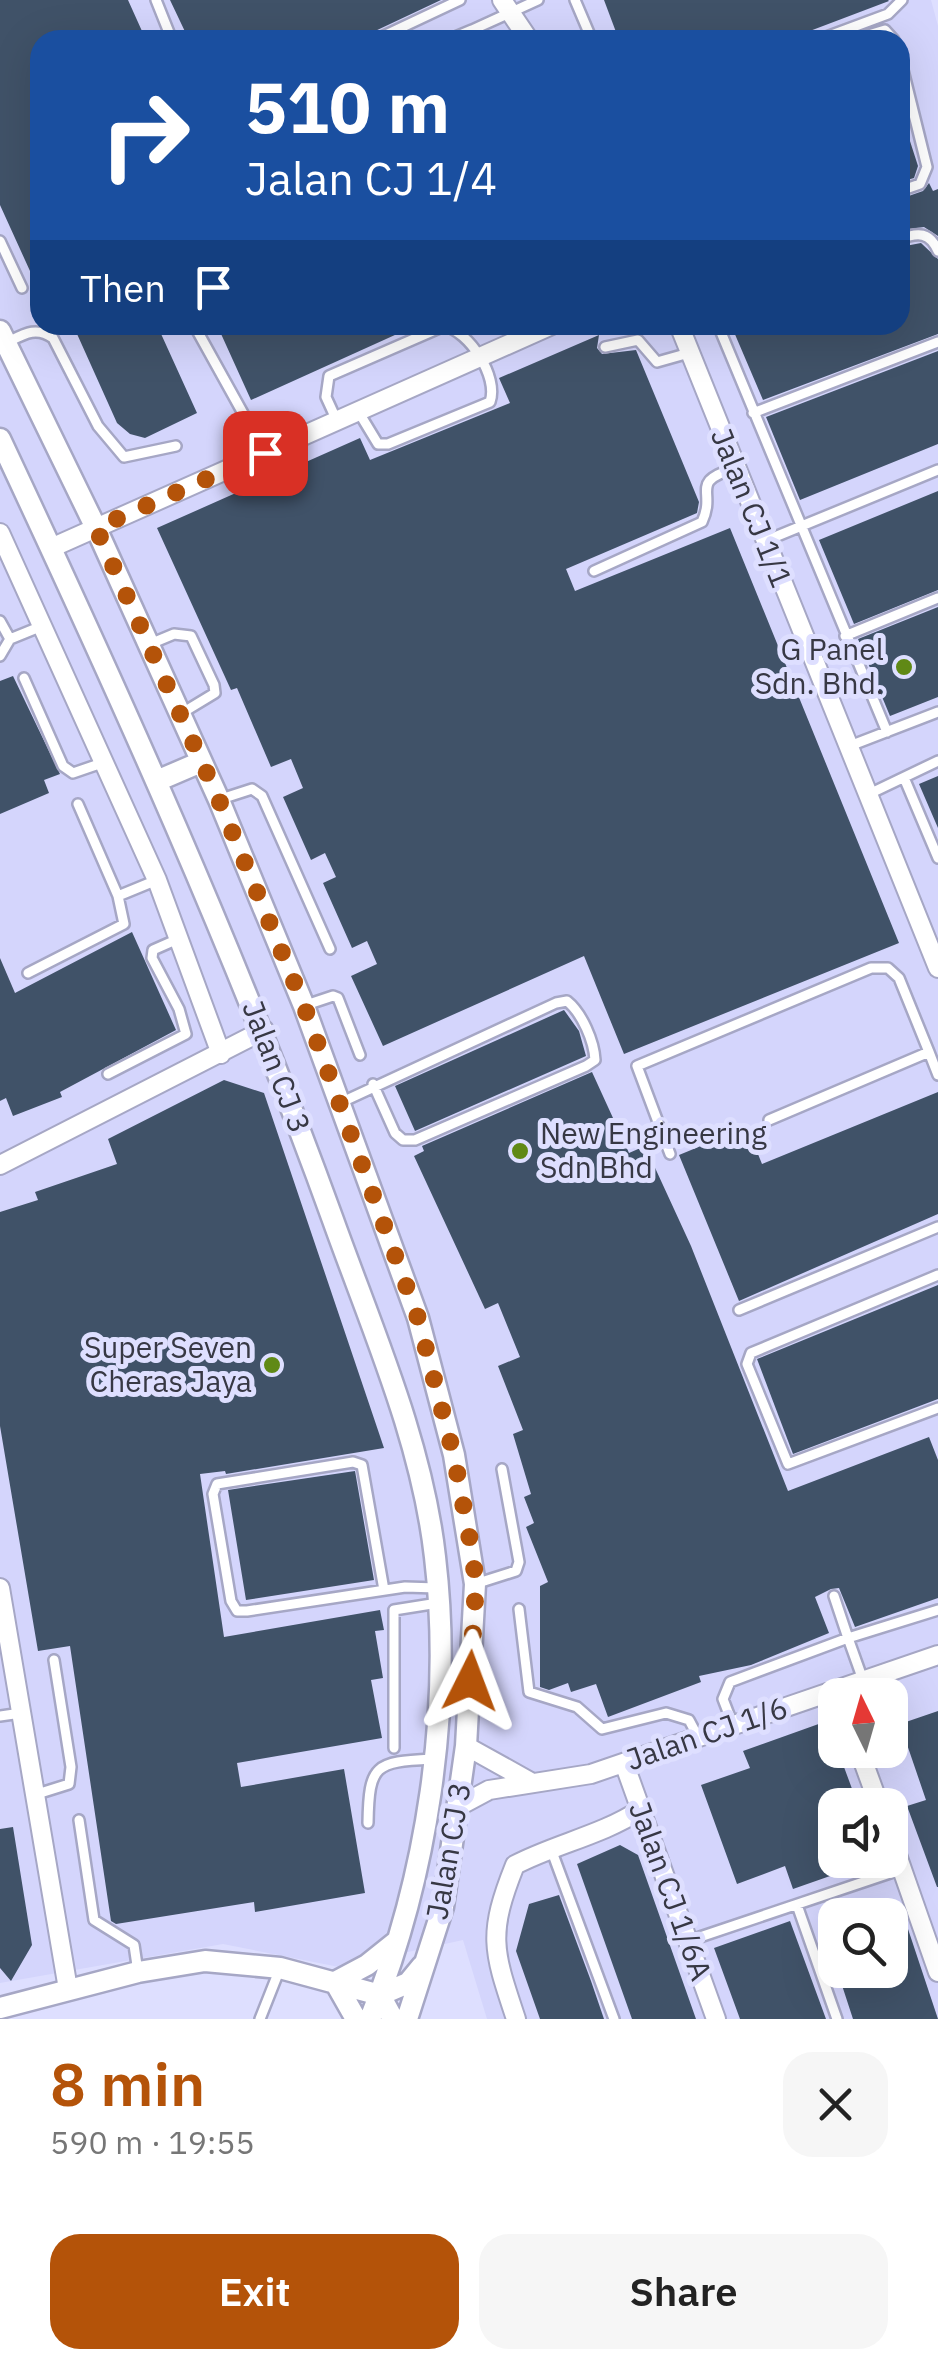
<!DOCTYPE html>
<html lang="en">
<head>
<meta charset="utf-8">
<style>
	body { margin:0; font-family:"IBM Plex Sans",sans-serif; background:#f6f6f6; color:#222; height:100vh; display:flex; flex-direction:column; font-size:38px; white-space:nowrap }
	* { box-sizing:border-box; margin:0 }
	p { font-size:32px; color:#767676 }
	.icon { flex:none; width:55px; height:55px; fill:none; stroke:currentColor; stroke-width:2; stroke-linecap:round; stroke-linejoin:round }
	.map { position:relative; height:2019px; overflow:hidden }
	.sheet { display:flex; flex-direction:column; background:#fff; flex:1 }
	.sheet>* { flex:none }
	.banner { position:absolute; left:30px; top:30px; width:880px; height:305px; border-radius:30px; box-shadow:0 10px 40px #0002; background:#1a4fa0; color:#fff; overflow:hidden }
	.needle { width:65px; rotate:355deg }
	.tools { position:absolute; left:818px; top:1678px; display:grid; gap:20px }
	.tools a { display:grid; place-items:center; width:90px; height:90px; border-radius:20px; background:#fff; box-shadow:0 10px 40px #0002; font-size:50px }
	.pin { position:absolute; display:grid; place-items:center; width:85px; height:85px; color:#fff; margin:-42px; border-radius:20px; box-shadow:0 5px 15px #0006 }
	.me { position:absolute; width:110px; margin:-55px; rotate:3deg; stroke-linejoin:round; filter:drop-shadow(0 0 8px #0008) }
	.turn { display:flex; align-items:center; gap:35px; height:210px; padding:0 50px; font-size:45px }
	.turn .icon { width:130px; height:130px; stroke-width:2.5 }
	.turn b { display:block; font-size:70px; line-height:85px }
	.then { display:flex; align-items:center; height:95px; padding:0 50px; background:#0003; gap:20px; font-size:38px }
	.round { display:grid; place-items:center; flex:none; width:105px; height:105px; border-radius:30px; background:#f6f6f6 }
	.headline { display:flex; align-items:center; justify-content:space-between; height:170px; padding:0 50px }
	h1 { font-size:60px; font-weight:600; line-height:75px; color:#b45309 }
	.primary-button { display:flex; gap:20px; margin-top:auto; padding:20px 50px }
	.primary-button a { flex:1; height:115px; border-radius:30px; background:#b45309; color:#fff; font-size:40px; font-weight:600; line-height:115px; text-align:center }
	.primary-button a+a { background:#f6f6f6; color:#222 }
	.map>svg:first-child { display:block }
	.built { fill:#d4d5fc; fill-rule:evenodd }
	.building { fill:#405268 }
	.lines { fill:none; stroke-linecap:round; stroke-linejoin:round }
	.service-casing { stroke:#a6a7c5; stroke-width:14 }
	.minor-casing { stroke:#a6a7c5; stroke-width:22 }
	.tertiary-casing { stroke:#a6a7c5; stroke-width:25 }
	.service { stroke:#fff; stroke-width:9 }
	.minor { stroke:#fff; stroke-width:18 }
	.tertiary { stroke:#fff; stroke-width:20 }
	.route { stroke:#b45309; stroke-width:18; stroke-dasharray:0 32.4 }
	.poi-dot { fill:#608916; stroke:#dedfff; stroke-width:4 }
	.labels { text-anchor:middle; stroke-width:10; stroke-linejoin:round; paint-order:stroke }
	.street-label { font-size:30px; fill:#373844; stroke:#dedfff }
	.poi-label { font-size:30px; fill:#373844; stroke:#dedfff; text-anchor:end }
</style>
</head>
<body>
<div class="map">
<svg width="938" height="2019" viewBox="0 0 938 2019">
	<rect width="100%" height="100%" fill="#dedfff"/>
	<!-- built -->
	<path class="built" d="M0,0H931L938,26V2019H487L463,1940L339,1967L223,1944L0,1983ZM40,40H900V325H40ZM835,1695H890V1750H835ZM835,1805H890V1860H835ZM835,1915H890V1970H835Z"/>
	<!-- building -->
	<path class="building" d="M0,0H128L146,40H40V293L0,205Z
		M170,0H441L356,40H189Z
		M604,0H888L889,1L786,40H619Z
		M900,110L918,166L914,178L900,182Z
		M929,183L933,191L938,189V236L924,227L900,230V199L923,191Z
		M921,243L938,259V334L763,400L731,325H900V247Z
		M73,325H157L197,413L145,438L130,434L117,423Z
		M217,325H417L251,400Z
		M599,335L597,348L602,354L636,350L699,502L697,513L566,569L575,591L730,528L899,943L624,1054L584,956L383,1046L351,976L377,964L367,941L352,948L323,883L336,877L325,853L311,860L283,797L303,788L291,759L271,767L237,688L231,690L157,528L360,438L370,460L510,403L499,378Z
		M938,351V444L800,500L766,417Z
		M938,491V590L854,624L819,540Z
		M938,607V697L890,716L858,639Z
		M13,676L60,774L44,780L49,793L0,814V681Z
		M938,776V828L919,784Z
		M132,932L176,1030L60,1092L62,1097L13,1116L6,1098L0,1101V958L15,993Z
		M564,1010L579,1031L586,1056L415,1131L395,1086Z
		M592,1072L629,1153L645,1146L691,1246L788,1491L929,1437L938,1460V1598L855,1627L839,1588L831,1589L815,1597L829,1633L751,1665L699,1676L701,1682L608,1717L596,1684L571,1692L568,1683L549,1690L540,1687V1586L548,1582L526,1527L534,1523L524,1497L531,1494L513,1434L523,1430L498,1366L520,1357L498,1303L485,1309L414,1156L424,1151L422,1146Z
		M224,1080L264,1093L384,1448L226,1474L225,1471L200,1474L224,1637L380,1610L384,1630L375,1631L383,1678L371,1680L382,1738L237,1763L241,1787L344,1769L365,1893L255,1912L254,1902L116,1924L111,1921L70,1646L38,1651L0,1426V1212L38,1200L35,1192L117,1164L108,1139Z
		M938,1092V1214L739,1301L679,1155L747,1127L762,1164Z
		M938,1285V1399L793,1454L757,1359Z
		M355,1471L374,1580L246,1600L228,1490Z
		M938,1711V1887H937L907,1806L926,1800L900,1724Z
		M827,1721L858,1805H835V1860L870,1862L793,1889L785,1866L737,1884L701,1785L750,1768L743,1751Z
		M13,1827L32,1945L11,1981L0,1968V1829Z
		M620,1845L638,1855L696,2019H632L577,1864Z
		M559,1895L591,1981L604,2019H540L516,1951L529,1904Z
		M790,1921L826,2019H740L714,1948Z
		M906,1923L938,2019H853L837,1970H890V1929Z"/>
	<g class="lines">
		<defs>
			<path id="service" d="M156,0L172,40
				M575,0L592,40
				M375,40L460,0
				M448,40L472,30
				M478,40L472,30L538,0
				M818,40L888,14L902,0
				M852,40L885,30L894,40
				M900,58L927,167L920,184L900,191
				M900,239C918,232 930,232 938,251
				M0,241L22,288
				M194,325L265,453
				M718,325L887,732
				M6,343C24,334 36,326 53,338L98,426L124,457L176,446
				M605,347L638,340L657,362L689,353
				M753,413L938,342
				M337,421L326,397L329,376L444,326C469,331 499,377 490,402L388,444H378L358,411
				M765,541L938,470
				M594,571L702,522C717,490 688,483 735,468
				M0,621L10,639
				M845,636L938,598
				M150,644L174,634L191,636L214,685L215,693L182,713
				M0,656L10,639L42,626
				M24,678L63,766L73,773L105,762
				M847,747L938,712
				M905,780L938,858
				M867,795L938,761
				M221,799L252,789L262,796L330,949
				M78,804L118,896L157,880
				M28,973L124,924L118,896
				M306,1005L333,996L338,998L360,1055
				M108,1074L186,1034L179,1009L152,958L153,950L178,939
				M342,1102L556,1003L567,1001C582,1013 594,1041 595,1060L586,1066L415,1140H403L395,1133L373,1084
				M769,1120L929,1052L938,1075
				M670,1154L637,1066L871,968H888L899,978L929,1052
				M938,1275L751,1353L747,1364L788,1464L938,1408
				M739,1310L938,1227
				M475,1584L516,1571L519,1562L502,1469
				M384,1590L362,1465L353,1462L217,1484L213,1494L231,1601L237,1611H247L405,1587L437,1588
				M834,1596L848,1638L938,1610
				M519,1609L529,1692L577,1707L602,1729L666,1713L689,1720L698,1737
				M0,1716L21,1713
				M733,1725L723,1699L730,1682L848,1638L863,1680
				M394,1748V1610L438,1603
				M34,1795L69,1784L71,1767L54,1660
				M79,1820L94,1920L134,1945L138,1972
				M368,1823C369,1764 375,1762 432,1759
				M551,1849L614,2019
				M797,1905L837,2019
				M688,1941L902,1869
				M260,2019L279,1971"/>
			<path id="minor" d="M502,0L529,40
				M679,325L938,968
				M0,533L157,880L221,1054
				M51,548L552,325
				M0,1165L264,1030
				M0,1588L68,1989
				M466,1746L529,1781
				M859,1750L879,1805
				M624,1763L716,2019
				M461,1805L489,1790L591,1774L938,1655
				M890,1835L938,1972
				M516,2019C493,1950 487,1935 515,1865C555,1844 602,1835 640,1810"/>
			<path id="tertiary" d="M0,331L96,528L219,800L304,1006L418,1318L454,1455L475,1584L466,1746L443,1907L407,2019
				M0,439C121,697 236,952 333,1220C372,1329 422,1441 435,1557C453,1709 427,1878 370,2019
				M159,780L201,762
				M380,1995L393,2019
				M0,2008L138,1972L205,1961L280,1968L380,1995L408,1983L422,1966
				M356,2019L335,1982L367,1965L397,1941"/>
		</defs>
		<!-- service casing -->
		<use href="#service" class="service-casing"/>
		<!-- minor casing -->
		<use href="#minor" class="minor-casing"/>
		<!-- tertiary casing -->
		<use href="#tertiary" class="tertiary-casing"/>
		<!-- service -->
		<use href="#service" class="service"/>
		<!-- minor -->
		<use href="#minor" class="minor"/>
		<!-- tertiary -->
		<use href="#tertiary" class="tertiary"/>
	</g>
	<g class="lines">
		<!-- route -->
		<path class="route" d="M265,453L96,528L219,800L304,1006L418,1318L454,1456L472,1551L476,1584L470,1681"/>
	</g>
	<!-- markers -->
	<g class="poi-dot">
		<circle cx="904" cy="667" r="10"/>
		<circle cx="520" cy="1151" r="10"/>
		<circle cx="272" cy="1365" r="10"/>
	</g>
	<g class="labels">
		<!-- street labels -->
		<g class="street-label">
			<text transform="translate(751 508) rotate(68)" y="10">Jalan CJ 1/1</text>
			<text transform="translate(276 1067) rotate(69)" y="10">Jalan CJ 3</text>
			<text transform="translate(707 1734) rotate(-19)" y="10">Jalan CJ 1/6</text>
			<text transform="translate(449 1851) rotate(-80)" y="10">Jalan CJ 3</text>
			<text transform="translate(670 1891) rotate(70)" y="10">Jalan CJ 1/6A</text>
		</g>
		<!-- poi labels -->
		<g class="poi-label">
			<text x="884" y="660">G Panel<tspan x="884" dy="34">Sdn. Bhd.</tspan></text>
			<text x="540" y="1144" text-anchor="start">New Engineering<tspan x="540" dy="34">Sdn Bhd</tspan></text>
			<text x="252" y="1358">Super Seven<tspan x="252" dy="34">Cheras Jaya</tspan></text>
		</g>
	</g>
</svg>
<div class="tools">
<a><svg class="needle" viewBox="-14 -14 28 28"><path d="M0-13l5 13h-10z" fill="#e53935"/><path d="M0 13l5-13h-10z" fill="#767676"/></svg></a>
<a><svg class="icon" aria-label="sound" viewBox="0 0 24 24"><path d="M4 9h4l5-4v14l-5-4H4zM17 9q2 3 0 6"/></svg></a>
<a><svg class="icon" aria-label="search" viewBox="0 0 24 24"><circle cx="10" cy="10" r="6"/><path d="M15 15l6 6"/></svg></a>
</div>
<div class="pin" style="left:265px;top:453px;background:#d93025"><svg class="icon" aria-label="arrive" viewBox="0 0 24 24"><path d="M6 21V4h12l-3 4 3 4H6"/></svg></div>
<svg class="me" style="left:470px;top:1681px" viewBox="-20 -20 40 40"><path d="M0-17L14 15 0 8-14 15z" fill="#b45309" stroke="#fff" stroke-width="4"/></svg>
<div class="banner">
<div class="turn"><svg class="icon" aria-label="right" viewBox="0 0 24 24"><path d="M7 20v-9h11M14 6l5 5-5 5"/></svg><div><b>510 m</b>Jalan CJ 1/4</div></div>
<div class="then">Then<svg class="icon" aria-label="arrive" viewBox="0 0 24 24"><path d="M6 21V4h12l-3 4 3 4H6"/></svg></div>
</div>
</div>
<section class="sheet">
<div class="headline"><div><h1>8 min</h1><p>590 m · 19:55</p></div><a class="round"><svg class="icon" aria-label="close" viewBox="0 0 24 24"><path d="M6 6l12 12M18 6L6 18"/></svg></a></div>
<div class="primary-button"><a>Exit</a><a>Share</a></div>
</section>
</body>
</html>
